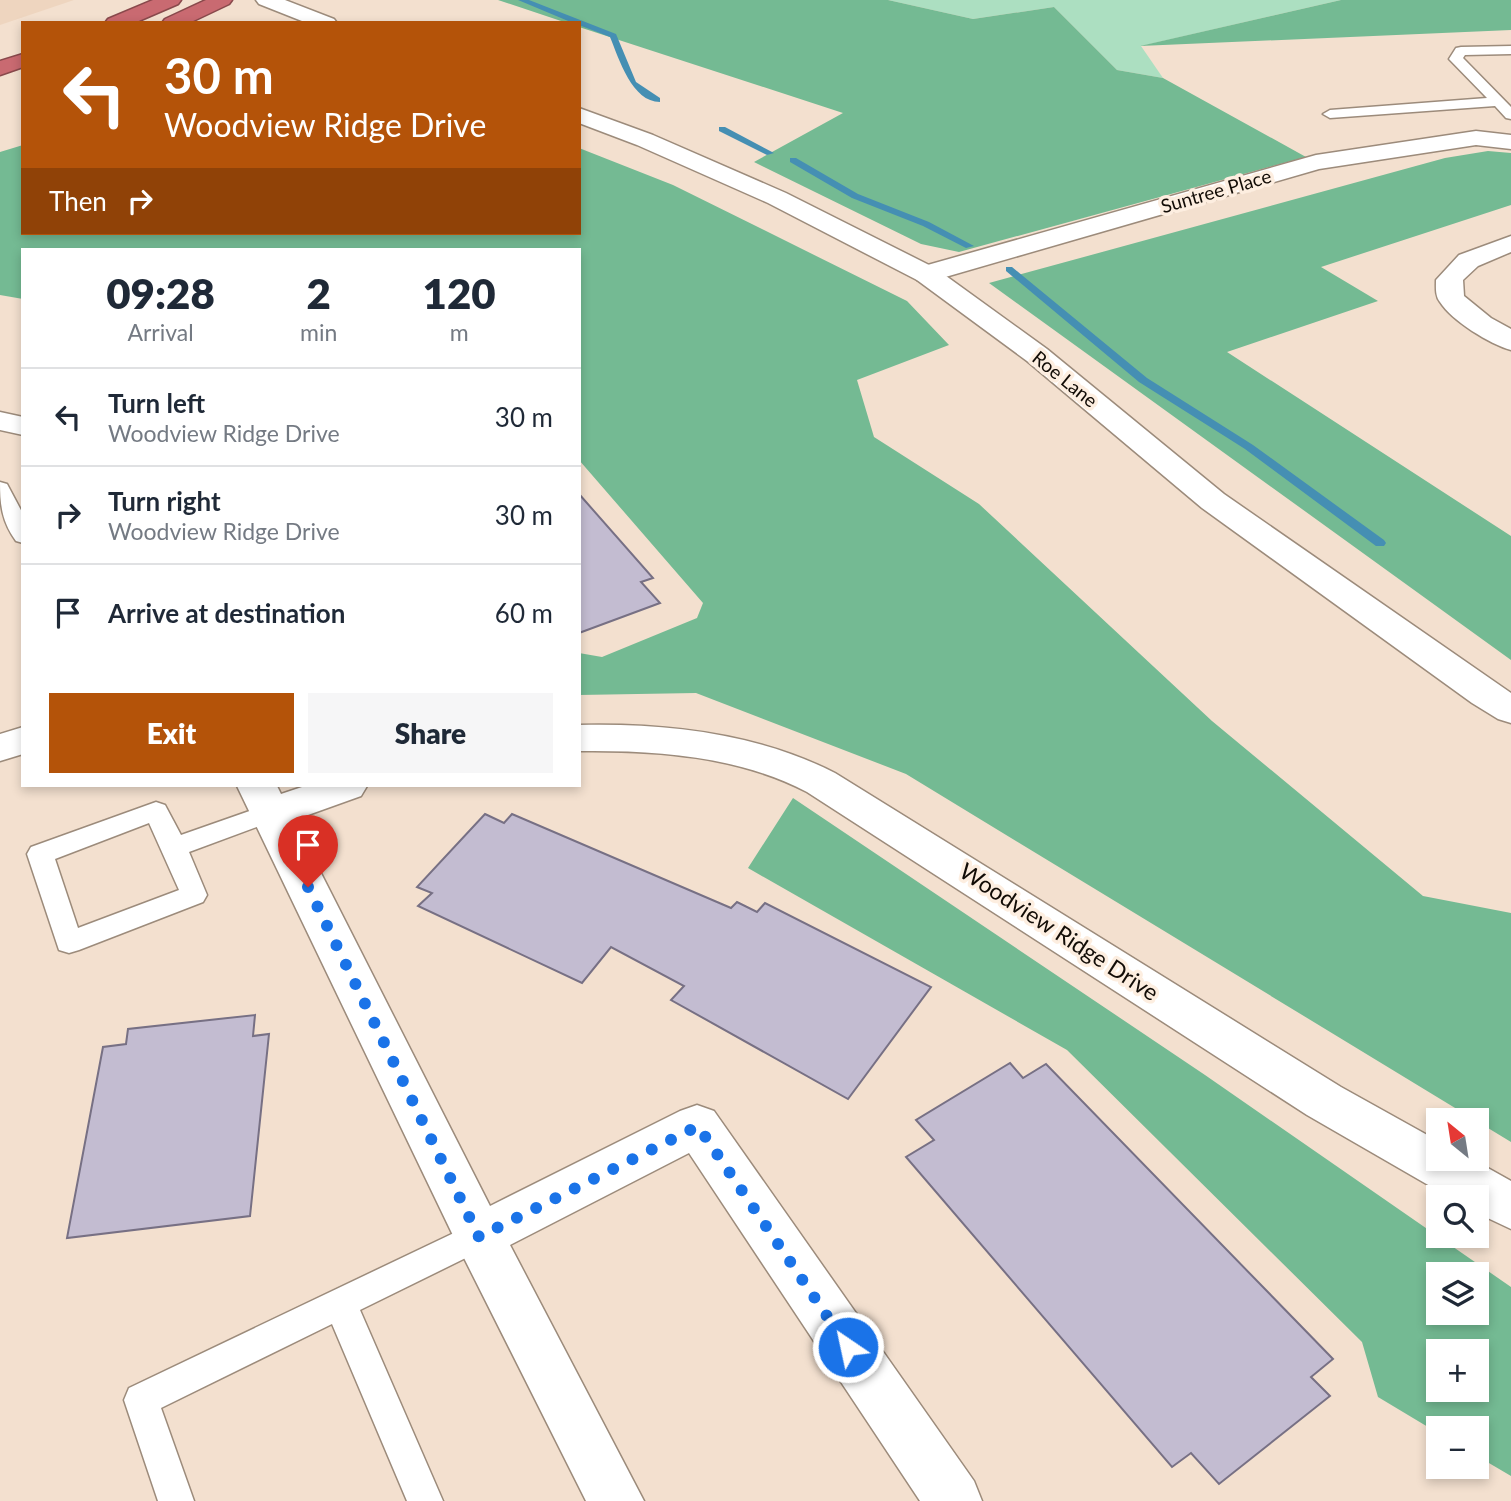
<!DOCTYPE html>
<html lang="en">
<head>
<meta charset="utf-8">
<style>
	body { margin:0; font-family:Lato,sans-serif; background:#f6f6f7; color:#1f2937; height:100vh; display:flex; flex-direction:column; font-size:26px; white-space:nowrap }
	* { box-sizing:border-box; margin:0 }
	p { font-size:23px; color:#747a83 }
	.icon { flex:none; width:38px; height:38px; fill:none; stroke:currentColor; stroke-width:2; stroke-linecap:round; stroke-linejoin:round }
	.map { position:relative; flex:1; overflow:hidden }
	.panel { position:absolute; left:21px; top:248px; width:560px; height:539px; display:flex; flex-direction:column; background:#fff; border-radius:0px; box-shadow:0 4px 10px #0003 }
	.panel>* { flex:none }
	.banner { position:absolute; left:21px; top:21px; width:560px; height:214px; border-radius:0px; box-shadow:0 4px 10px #0003; background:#b45309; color:#fff; overflow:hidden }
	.needle { width:46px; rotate:330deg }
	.fabs { position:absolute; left:1426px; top:1108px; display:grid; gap:14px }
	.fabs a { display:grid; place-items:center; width:63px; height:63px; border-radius:0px; background:#fff; box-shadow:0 4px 10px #0003; font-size:35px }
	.pin { position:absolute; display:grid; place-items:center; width:60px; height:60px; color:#fff; margin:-72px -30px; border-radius:50% 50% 50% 0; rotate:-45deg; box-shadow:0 0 7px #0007 }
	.pin .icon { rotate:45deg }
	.me { position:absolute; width:77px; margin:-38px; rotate:326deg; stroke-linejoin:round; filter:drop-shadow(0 0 5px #0008) }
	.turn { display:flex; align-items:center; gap:24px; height:147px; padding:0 28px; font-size:32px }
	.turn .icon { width:91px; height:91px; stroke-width:2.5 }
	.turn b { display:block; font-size:49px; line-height:60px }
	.then { display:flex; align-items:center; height:66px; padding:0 28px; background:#0003; gap:14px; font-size:26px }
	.eta { display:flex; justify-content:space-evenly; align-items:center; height:119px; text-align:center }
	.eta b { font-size:42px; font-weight:800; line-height:49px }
	.cta { display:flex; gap:14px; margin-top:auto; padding:14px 28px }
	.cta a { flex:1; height:80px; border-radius:0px; background:#b45309; color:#fff; font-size:28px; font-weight:800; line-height:80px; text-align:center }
	.cta a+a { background:#f6f6f7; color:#1f2937 }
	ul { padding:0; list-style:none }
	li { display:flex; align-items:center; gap:21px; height:98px; padding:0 28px; border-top:2px solid #e0e1e3 }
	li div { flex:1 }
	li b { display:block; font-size:26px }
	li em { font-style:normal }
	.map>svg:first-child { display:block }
	.built { fill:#eed5bf }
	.green { fill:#acdfc1 }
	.forest { fill:#74ba93; fill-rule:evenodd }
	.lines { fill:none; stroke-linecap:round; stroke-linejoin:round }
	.stream { fill:#458fb3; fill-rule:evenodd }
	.building { fill:#c3bcd1; stroke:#777084; stroke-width:2 }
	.service-casing { stroke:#9c8b7b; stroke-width:3 }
	.minor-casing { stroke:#9c8b7b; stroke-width:3 }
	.tertiary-casing { stroke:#9c8b7b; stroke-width:3 }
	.motorway-casing { stroke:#89494c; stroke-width:3 }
	.service { fill:#fff; fill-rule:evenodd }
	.minor { fill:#fff; fill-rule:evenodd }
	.tertiary { fill:#fff; fill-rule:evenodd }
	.motorway { fill:#c96a71; fill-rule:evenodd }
	.route { stroke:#1a73e8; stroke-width:12; stroke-dasharray:0 21.6 }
	.labels { text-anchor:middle; stroke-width:7; stroke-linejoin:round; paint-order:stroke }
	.far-street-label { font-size:19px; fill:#120c06; stroke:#fdeee0 }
	.street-label { font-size:23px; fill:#120c06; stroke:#fdeee0 }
</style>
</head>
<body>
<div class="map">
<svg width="1511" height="1501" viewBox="0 0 1511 1501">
	<rect width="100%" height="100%" fill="#f3e0cf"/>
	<!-- built -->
	<path class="built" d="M0,0H74L0,25Z"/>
	<!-- green -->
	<path class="green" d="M888,0H1341L1141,46L1163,78L1117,70L1054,7L973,19Z"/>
	<!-- forest -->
	<path class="forest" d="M498,0H888L973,19L1054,7L1117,70L1163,78L1306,157L959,252L921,244L754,162L843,113L579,27V23H567Z
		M1341,0H1511V30L1140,46Z
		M23,145V233H579V148L673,185L907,301L949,345L857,380L874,437L979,504L1212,721L1423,896L1511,913V1142L906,774L696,693L579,695V653L602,657L697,618L703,603L579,460V250H23V299L0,295V152Z
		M1488,151L1511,153V205L1321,267L1378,301L1227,352L1511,536V660L989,283L1445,158Z
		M793,798L1205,1075L1511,1287V1476L1477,1456V1428H1438V1433L1378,1397L1362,1342L1067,1050L748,868ZM1477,1274V1312H1438V1274ZM1477,1351V1390H1438V1351Z"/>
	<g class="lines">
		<!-- stream -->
		<path class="stream" d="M518,0H529L616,34L636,82L660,98V102C632,102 619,59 610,37L579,25V23H573Z
			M719,127H725L774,153L767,155L719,131Z
			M790,158H796L858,194L929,222L974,246L966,248L923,226L852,198L790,162Z
			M1006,267H1012L1147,378L1253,445L1384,540L1386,543L1384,546H1376L1245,449L1139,382L1006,271Z"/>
	</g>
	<!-- building -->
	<path class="building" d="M579,494L653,578L641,582L660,603L579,633Z
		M485,814L504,823L512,814L731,908L737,902L757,912L765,903L931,987L848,1099L671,1000L684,986L611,947L582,983L418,906L432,893L417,887Z
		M255,1015L253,1036L269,1034L250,1216L67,1238L103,1047L126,1044L128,1029Z
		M1010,1063L1023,1078L1046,1064L1333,1359L1311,1377L1330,1396L1219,1484L1191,1453L1172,1467L906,1157L934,1140L916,1120Z"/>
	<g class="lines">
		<defs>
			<path id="service" d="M1511,46V54L1465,55L1463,58L1511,107V119L1506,118L1495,106L1330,118L1323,114L1330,110L1487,98L1449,59L1456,48L1461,47Z
				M0,482L7,484L23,514V543L16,541C2,522 0,505 0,482Z
				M156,802L165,805L181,835L272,803L281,806L285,812L281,818L189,852L207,895L203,902L79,950L69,953L59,950L27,854L31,847ZM149,823L179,890L78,928L55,859Z
				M479,1221L490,1226L495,1236L490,1246L360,1310L443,1501H407L332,1324L161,1408L194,1501H158L124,1400L129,1388Z"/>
			<path id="minor" d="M1476,131L1511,135V149L1476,145L1319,169L935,280L926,282L917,280L913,274L917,268L1316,155Z
				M1511,236V252L1478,266L1463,280L1464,296L1491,318L1511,329V350C1490,344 1452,321 1440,302C1435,296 1436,287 1436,280L1459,255Z
				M0,412L23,417V435L0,430Z
				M579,725C666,723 757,733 835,773L1341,1087L1438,1141V1158H1470L1511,1181V1229L1477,1213V1197H1449L1307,1115L807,792C738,756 656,750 579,751Z
				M23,727V754L0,761V734Z
				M237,786H277L281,794L305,786H367L361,796L294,820L490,1206L680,1111L697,1105L714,1111L974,1481L982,1501H920L689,1153L510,1245L644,1501H586L461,1252Z"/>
			<path id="tertiary" d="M256,0H285L334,19L337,23H307L259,4Z
				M579,108L653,135L786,193L935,268L1047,349L1224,494L1511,693V723L1498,719L1472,703L1202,508L1027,361L917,280L768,203L637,145L579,123Z"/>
			<path id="motorway" d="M153,0H181L178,4L134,23H105L108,19Z
				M206,0H232L229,4L189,23H162L165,19Z
				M23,54V67L0,75V61Z"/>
		</defs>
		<!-- service casing -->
		<use href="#service" class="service-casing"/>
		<!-- minor casing -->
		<use href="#minor" class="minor-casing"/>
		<!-- tertiary casing -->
		<use href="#tertiary" class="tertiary-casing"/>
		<!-- motorway casing -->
		<use href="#motorway" class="motorway-casing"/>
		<!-- service -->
		<use href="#service" class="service"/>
		<!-- minor -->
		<use href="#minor" class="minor"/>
		<!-- tertiary -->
		<use href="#tertiary" class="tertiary"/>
		<!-- motorway -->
		<use href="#motorway" class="motorway"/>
	</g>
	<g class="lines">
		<!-- route -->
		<path class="route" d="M308,887L479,1237L698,1126L848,1347"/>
	</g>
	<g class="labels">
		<!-- far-street labels -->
		<g class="far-street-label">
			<text transform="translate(1216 191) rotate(-16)" y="7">Suntree Place</text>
			<text transform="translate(1065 379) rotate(39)" y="7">Roe Lane</text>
		</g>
		<!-- street labels -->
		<g class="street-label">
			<text transform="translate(1059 932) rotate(33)" y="8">Woodview Ridge Drive</text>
		</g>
	</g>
</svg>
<div class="fabs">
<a><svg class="needle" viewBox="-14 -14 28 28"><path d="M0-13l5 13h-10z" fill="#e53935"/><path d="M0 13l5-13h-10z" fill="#747a83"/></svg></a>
<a><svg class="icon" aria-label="search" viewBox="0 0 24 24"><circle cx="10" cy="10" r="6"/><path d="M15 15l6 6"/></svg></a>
<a><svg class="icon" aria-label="layers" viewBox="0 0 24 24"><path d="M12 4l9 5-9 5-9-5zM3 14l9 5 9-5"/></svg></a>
<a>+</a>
<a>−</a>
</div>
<div class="pin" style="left:308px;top:887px;background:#d93025"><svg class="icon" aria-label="arrive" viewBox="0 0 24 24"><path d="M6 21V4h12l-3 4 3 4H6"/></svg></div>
<svg class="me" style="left:848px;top:1347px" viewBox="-20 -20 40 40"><circle r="17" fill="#1a73e8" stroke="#fff" stroke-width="3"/><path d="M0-11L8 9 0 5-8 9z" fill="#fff"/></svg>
<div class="banner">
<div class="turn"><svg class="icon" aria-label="left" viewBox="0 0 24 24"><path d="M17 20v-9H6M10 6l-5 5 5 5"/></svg><div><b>30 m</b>Woodview Ridge Drive</div></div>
<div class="then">Then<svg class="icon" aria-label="right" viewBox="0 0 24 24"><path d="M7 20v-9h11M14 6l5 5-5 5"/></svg></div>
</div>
<section class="panel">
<div class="eta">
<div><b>09:28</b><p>Arrival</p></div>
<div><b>2</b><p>min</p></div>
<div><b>120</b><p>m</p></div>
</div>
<ul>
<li><svg class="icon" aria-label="left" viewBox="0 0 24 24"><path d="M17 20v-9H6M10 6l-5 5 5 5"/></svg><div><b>Turn left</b><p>Woodview Ridge Drive</p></div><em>30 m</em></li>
<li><svg class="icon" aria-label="right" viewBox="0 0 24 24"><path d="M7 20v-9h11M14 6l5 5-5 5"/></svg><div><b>Turn right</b><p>Woodview Ridge Drive</p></div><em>30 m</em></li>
<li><svg class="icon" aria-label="arrive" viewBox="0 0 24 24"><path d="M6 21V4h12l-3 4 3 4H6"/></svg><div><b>Arrive at destination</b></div><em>60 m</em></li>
</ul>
<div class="cta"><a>Exit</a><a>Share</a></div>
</section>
</div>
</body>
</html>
